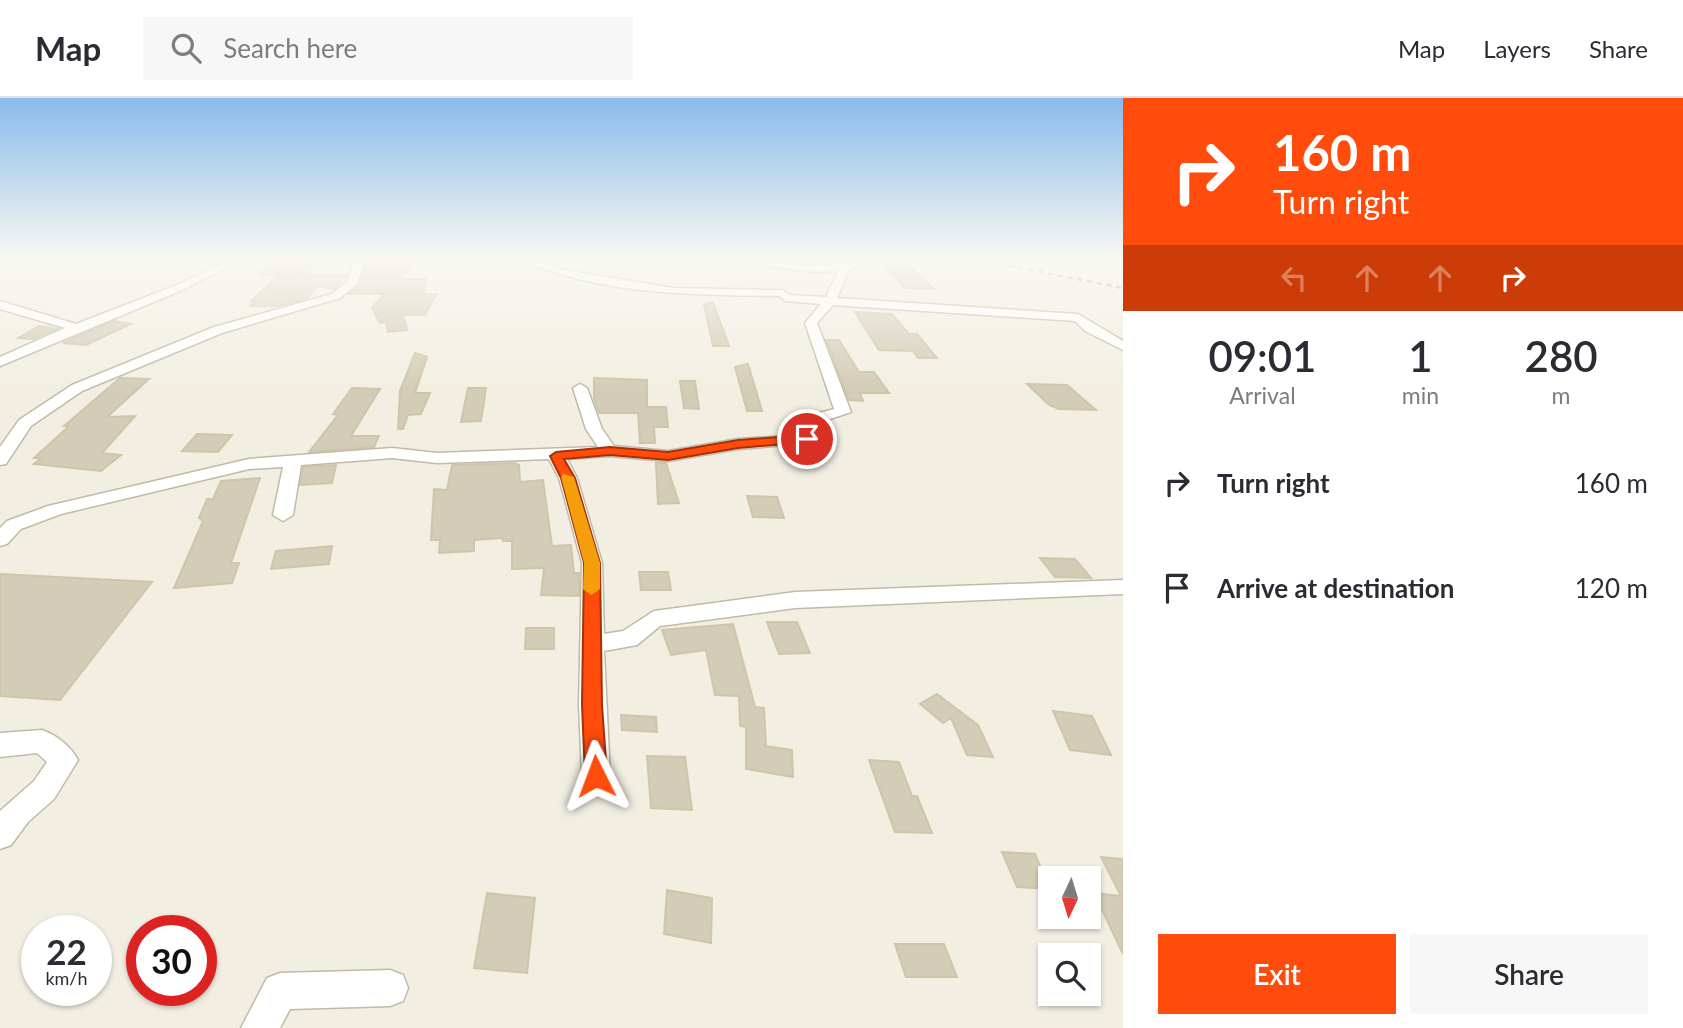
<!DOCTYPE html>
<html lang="en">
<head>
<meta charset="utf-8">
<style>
	body { margin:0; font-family:Lato,sans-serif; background:#f7f7f7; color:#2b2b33; height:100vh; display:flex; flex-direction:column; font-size:26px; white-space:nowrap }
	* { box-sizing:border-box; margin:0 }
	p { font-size:23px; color:#7c7c81 }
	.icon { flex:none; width:38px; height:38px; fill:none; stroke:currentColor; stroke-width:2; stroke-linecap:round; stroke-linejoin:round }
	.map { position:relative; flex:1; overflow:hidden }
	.panel { display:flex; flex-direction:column; background:#fff; width:560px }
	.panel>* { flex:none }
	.hud { background:#ff4b0c; color:#fff; overflow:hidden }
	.needle { width:46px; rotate:184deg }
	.fabs { position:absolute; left:1038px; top:768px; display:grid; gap:14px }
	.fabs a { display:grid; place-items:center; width:63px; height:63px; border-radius:0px; background:#fff; box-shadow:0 2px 5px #0004; font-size:35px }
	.speed { position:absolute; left:21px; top:817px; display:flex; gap:14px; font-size:35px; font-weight:700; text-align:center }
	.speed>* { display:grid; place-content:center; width:91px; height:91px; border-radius:50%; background:#fff; box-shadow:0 2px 5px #0004; line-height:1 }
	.speed small { font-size:18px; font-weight:400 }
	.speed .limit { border:10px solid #d22; background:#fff; color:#111 }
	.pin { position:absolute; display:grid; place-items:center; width:60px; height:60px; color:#fff; margin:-30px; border:4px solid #fff; border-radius:50%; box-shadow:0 2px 7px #0007 }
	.me { position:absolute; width:77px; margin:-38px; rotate:357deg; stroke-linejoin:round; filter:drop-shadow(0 0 5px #0008) }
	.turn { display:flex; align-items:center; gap:24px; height:147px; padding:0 35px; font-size:32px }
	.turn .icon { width:91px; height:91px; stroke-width:2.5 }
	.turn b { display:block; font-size:49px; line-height:60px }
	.lanes { display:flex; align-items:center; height:66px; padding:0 35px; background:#0003; justify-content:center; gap:35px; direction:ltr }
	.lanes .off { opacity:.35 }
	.eta { display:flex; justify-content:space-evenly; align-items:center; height:119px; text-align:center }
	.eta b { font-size:42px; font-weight:600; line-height:49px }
	.button { display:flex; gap:14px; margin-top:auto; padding:14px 35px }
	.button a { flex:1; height:80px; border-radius:0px; background:#ff4b0c; color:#fff; font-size:28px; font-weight:600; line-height:80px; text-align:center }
	.button a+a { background:#f7f7f7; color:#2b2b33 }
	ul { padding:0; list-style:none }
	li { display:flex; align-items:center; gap:21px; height:105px; padding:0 35px }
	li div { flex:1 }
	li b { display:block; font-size:26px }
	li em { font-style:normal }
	header { display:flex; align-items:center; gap:42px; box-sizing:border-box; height:98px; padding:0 35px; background:#fff; border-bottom:2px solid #e1e1e2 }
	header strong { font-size:33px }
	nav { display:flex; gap:38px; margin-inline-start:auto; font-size:24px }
	.search { width:490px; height:63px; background:#f7f7f7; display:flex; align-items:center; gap:18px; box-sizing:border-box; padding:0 24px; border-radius:0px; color:#7c7c81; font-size:26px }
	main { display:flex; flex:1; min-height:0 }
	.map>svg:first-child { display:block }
	.building { fill:#d3ccb7; stroke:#cfc5aa; stroke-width:2 }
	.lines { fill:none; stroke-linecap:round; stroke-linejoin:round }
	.minor-casing { stroke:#c0bba7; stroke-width:3 }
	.minor { fill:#fff; fill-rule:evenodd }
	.rail { stroke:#939393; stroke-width:2.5; stroke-dasharray:5 5; stroke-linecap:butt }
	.route { fill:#ff4b0c; stroke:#a63108; stroke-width:2 }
	.slow { fill:#f59e0b }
</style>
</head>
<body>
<header>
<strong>Map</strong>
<div class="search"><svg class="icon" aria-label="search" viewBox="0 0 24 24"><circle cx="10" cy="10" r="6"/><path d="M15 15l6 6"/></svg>Search here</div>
<nav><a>Map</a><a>Layers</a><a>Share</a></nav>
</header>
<main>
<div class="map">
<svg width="1123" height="930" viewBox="0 0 1123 930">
	<rect width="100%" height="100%" fill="#f2efe2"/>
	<!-- building -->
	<path class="building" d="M279,162L321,164L301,176L347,177L334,191L318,188L306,201L278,208H250L256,203H251L279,177L259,176Z
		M373,165L411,167L400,181H426L423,196H436L425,217H403L407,232L388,234L386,224L380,225L372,210L384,196H349L359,188L364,171Z
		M911,170L934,191L905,190L886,171Z
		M713,204L729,248H713L704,207Z
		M855,214L892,216L909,236H917L937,260H918L913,253L879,252Z
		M114,223L131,226L86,247L63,245Z
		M39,228L57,231L33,241L18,240Z
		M826,242H839L859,274H874L889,295H860L863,303L849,302Z
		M415,255L427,259L415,295H430L421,316L408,317L403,331H398L400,293Z
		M748,266L762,313H747L735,269Z
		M120,280L149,281L107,319L135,318L102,355L121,357L101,373L34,366L41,360H34L69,328H64Z
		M594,280L647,282V309H666L668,329H654L655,345H640L638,315H599L594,301Z
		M680,283H695L699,311L684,310Z
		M1027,286L1067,287L1096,312L1059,311L1049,307Z
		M352,290L380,291L351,338H379L374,349L309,354L338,317L333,316Z
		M468,290H486L481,323L461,324Z
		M197,336L232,337L218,354L182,353Z
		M514,365L519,367L520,384L543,382L552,448L571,447L574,475H579V498L541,497L544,470L512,471V443H503L502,440L474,442V453L439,455L440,442H431L434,391L447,392L452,367Z
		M656,365H666L679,405L658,406Z
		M336,367L332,385L300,387L303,369Z
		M260,380L231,465H239L232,485L174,490L203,423L199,420L207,401H213L221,383Z
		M747,398L777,399L784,420L753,419Z
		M332,448L329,466L271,471L276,453Z
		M1040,460L1075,461L1091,480L1055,479Z
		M639,474H668L671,492H641Z
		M0,476L152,484L60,602L0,598Z
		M767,524H797L810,555L779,556Z
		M733,526L755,609L764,610L766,648L792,652L793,679L746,671V629L740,628L739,598L715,597L706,552L671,557L662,532Z
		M526,530H554V551H525Z
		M937,596L978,627L993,659L967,657L951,620L943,625L920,606Z
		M1053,613L1092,618L1111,657L1070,652Z
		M621,617L656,619L657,634L622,632Z
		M647,658L685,659L692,712L651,710Z
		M869,662L899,664L912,698H917L932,735L895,734Z
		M1002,754L1035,756L1050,791L1017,789Z
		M1101,759L1123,761V856L1094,795L1121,798Z
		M667,792L712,800L711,845L664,836Z
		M487,795L535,800L527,875L474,870Z
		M895,846H944L957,879H906Z"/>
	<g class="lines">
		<defs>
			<path id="minor" d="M228,162H241L185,191L0,268V259L65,230L0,211V203L76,226L177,187Z
				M359,162H371L362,169L357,186L340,200L222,235L82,293L31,328L6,366L0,367V349L19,322L72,287L214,229L332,196L348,183L352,168Z
				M508,162H538L564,172L673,190L782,192L789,197L826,199L838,173L813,174L727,162L813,168L873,162L849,172L837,200L1078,216L1123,243V252L1085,233L1075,223L833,207L817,225L851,314L815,326L813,345L738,351L668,363L609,358L567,361L577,380L602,465L604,536L623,533L654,513L795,494L1123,482V496L795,510L660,528L637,547L604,553L610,678L606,687L596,690L586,687L582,678L579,607L582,465L559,380L549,361L437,365L392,360L301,367L293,417L283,423L273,417L283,369L249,371L61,416L21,431L7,446L0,448V430L7,423L48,408L249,361L392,350L437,355L598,349L586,331L573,290L580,286L587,290L602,331L614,348L668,353L738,341L799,337L801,320L834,311L805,225L821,206L786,203L779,198C699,197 615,197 539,169C529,165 516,168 508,162Z
				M42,632C56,637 71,648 78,662L54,701L28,724L11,747L0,751V713L34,683L47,664L37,655L0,659V635Z
				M390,872L403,877L408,890L403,903L390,908L290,911L280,930H241L267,880L280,875Z"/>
		</defs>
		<!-- minor casing -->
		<use href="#minor" class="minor-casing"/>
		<!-- minor -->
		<use href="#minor" class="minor"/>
		<!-- rail -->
		<path class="rail" d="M979,162L1123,190"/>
	</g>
	<!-- sky -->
	<linearGradient id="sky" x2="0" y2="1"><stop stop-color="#89bbec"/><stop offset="0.55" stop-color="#f9f8f2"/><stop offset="1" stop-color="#f9f8f2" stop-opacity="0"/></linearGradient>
	<rect width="1123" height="292" fill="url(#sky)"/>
	<!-- route -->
	<path class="route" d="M807,337L813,341L811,344L738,350L668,362L610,357L564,361L575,380L600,465L602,607L607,678L604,685L596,687L588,685L585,678L582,607L584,465L561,380L550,358L556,354L610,349L668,354L738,342Z"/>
	<!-- slow -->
	<path class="slow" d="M563,376L574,379L600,465V491L591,497L583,491L584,465L561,379Z"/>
</svg>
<div class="fabs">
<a><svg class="needle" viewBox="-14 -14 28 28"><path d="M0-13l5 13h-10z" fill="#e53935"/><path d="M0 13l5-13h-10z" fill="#7c7c81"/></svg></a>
<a><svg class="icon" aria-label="search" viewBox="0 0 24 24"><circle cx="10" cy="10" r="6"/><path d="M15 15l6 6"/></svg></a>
</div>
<div class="speed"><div>22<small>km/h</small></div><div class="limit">30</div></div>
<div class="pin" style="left:807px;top:341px;background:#d93025"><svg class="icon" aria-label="arrive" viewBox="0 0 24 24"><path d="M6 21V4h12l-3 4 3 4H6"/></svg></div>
<svg class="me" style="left:596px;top:678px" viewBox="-20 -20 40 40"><path d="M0-17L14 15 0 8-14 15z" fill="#ff4b0c" stroke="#fff" stroke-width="4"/></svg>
</div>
<section class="panel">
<div class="hud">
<div class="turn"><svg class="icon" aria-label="right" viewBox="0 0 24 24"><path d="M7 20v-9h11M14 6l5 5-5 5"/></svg><div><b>160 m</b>Turn right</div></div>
<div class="lanes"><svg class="icon off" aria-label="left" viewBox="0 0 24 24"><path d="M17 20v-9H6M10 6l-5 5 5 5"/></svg><svg class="icon off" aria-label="ahead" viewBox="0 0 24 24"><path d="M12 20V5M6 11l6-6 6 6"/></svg><svg class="icon off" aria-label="ahead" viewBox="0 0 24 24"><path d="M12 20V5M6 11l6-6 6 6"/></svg><svg class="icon" aria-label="right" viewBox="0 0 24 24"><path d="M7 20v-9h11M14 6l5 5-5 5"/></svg></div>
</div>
<div class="eta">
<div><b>09:01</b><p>Arrival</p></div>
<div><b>1</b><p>min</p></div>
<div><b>280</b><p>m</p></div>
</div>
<ul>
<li><svg class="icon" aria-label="right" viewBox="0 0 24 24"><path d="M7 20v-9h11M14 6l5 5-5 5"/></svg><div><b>Turn right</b></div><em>160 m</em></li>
<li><svg class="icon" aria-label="arrive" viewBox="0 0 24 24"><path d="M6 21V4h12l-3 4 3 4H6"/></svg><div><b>Arrive at destination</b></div><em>120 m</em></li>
</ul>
<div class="button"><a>Exit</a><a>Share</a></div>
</section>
</main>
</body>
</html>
